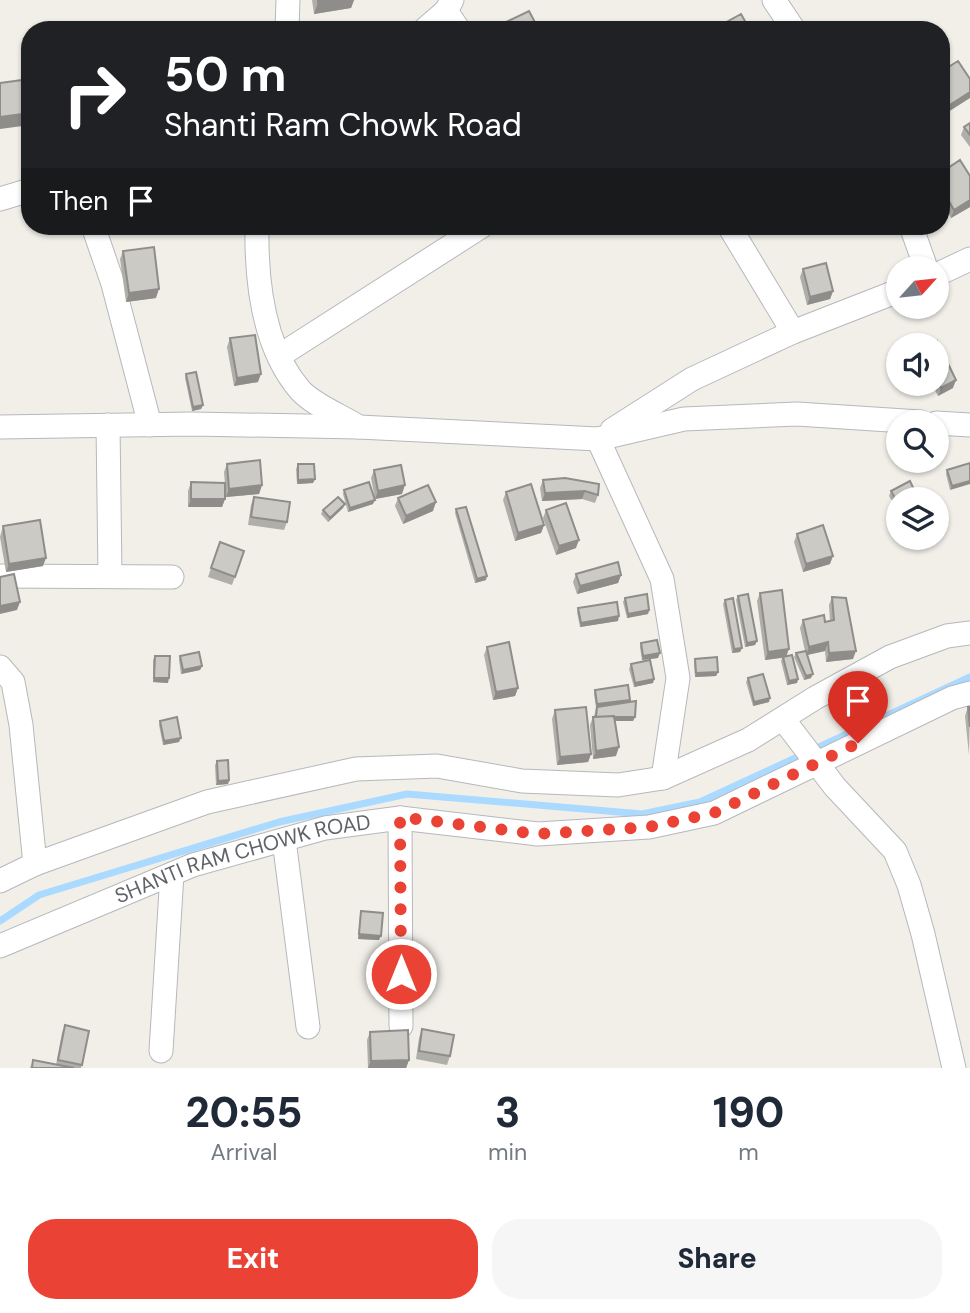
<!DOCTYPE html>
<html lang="en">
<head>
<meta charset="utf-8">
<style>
	body { margin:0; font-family:"DM Sans",sans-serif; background:#f6f6f7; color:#1f2937; height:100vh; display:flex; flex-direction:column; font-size:26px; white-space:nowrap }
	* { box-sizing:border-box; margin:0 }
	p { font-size:23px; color:#747a83 }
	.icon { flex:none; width:38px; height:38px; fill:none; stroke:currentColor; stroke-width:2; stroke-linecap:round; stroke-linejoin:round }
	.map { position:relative; height:1068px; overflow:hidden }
	.sheet { display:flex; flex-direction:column; background:#fff; flex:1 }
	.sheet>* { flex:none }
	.guide { position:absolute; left:21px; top:21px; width:929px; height:214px; border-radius:28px; box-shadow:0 2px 5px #0004; background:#202124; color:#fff; overflow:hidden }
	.needle { width:46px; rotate:63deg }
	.tools { position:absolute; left:886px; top:256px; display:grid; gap:14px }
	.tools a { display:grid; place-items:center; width:63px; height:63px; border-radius:50%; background:#fff; box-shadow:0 2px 5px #0004; font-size:35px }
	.pin { position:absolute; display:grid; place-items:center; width:60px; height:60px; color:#fff; margin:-72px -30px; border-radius:50% 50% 50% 0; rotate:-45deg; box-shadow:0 0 7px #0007 }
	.pin .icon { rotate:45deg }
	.me { position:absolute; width:77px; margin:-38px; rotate:0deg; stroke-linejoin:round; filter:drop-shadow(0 0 5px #0008) }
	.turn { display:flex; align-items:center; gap:24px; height:147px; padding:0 28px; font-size:32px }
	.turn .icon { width:91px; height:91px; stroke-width:2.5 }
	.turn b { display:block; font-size:49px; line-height:60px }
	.then { display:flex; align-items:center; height:66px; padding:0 28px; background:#0003; gap:14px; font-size:26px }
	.eta { display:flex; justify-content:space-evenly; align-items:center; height:119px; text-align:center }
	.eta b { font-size:42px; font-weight:800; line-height:49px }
	.button { display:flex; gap:14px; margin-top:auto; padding:14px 28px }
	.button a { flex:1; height:80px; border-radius:28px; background:#ea4335; color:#fff; font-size:28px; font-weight:800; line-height:80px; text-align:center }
	.button a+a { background:#f6f6f7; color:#1f2937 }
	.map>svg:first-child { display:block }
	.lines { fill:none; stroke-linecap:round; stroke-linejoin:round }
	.stream { stroke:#aadaff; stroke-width:7 }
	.street-casing { stroke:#b5b8bc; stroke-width:25 }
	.street { stroke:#fff; stroke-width:23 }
	.wall { fill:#afaea9 }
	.shaded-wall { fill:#8f8d8a }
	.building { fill:#cccac5; stroke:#8f8d8a; stroke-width:2 }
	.route { stroke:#ea4335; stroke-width:12; stroke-dasharray:0 21.6 }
	.labels { text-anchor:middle; stroke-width:5; stroke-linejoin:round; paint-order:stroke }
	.street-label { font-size:21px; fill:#5f6368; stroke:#fff }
</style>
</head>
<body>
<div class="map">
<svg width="970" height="1068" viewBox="0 0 970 1068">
	<rect width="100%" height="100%" fill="#f1efe8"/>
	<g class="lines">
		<!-- stream -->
		<path class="stream" d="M0,921L39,895L279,822L407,794L642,814L700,802L970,677"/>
		<defs>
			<g id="street">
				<path d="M774,0L794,30"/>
				<path d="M446,11L459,30"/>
				<path d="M287,30L288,0"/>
				<path d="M424,30L446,11L452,0"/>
				<path d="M0,199L30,190"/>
				<path d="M93,226L113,284L150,425"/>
				<path d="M257,226C256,280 263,347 300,390C313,405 342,416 359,427"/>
				<path d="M729,226L793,332"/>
				<path d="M911,226L926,268"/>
				<path d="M936,275L970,259"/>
				<path d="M279,356L482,226"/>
				<path d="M936,423L970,425"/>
				<path d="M108,425L110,576"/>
				<path d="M0,427L192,424L359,427L598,439L684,419L797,414L920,422"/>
				<path d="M612,430L692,379L793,332L898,291"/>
				<path d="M598,439L662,579L678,678L663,778"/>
				<path d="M0,576L172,577"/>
				<path d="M0,667L13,682L21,725L35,864"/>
				<path d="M783,719L835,787L895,851L909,885L923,934L954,1068"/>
				<path d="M400,818L401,1026"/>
				<path d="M284,840L308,1027"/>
				<path d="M0,881L35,864L207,802L356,769L437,766L522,781L618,785L663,778L748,740L815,698L890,657L947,636L970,633"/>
				<path id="s1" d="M0,946L193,865L325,828L400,818L538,834L649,827L714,813L952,698L970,693"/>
				<path d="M161,1051L172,874"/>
			</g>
		</defs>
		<!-- street casing -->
		<use href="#street" class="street-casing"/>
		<!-- street -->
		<use href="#street" class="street"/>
	</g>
	<!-- wall -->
	<path class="wall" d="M312,0H354L351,8L314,14Z
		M942,71L970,79L945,114L942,108Z
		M970,123V147L961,135L964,127Z
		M942,172L970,176V207L951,218L942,202Z
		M123,251L156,298L126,302L120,259Z
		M803,269L833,291L830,299L807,305L800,277Z
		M230,338L258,382L234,386L227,347Z
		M936,345L953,388L938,396L931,383H936Z
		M186,374L203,405L201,409L192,411L185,378Z
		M970,463L950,490L946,474L947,470Z
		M227,464L262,485L259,494L226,497L224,472Z
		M298,464L315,479L313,483L297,484L296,469Z
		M374,470L402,494L375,499L371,478Z
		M565,478L598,495L595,503L582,499L542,501L540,488L543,480Z
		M191,482L225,499L222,507H188V491Z
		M344,490L373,504L348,512L343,494Z
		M891,491L916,494L924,499H898V514L896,511L897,509L889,496Z
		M506,492L544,525L541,533L515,541L503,500Z
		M254,497L287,522L284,530L248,525L251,505Z
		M398,498L433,511L403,524L395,506Z
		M343,508L328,522L321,514L323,510Z
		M456,509L486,580L475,583L455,513Z
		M546,510L576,548L556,555L543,518Z
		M3,526L43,566L6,572L0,537Z
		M797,534L830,564L803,572L794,542Z
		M220,542L244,551L232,585L208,577Z
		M576,574L621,575L618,583L577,594L573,582Z
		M760,593L787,656L798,679L797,683L787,685L781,661L782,658L765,660L757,601Z
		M738,596L757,641L755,645L745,647L736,600Z
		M832,597L853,659L826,662L825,651L808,655L811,678L804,680L794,657L796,653L805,651L800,628L803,620L825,622L830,621L829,605Z
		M625,598L649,610L648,614L627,618L623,602Z
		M725,600L742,648L740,652L732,653L723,604Z
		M578,608L618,621L580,627L577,612Z
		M641,643L658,658L642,660L640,647Z
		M487,647L518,688L515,696L493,700L484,655Z
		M155,656L168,683L153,682V660Z
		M180,656L202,666L200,670L181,674L179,660Z
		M695,659L718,672L716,676L695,677L694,663Z
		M631,664L654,679L653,683L634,687L629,669Z
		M748,678L769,702L753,706L746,682Z
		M595,690L630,700L629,702L635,717L633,721H615L616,756L593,759L590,725L593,717H594L596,708L594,694Z
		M968,707H970L969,755L965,716Z
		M555,710L591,754L588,762L557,765L552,719Z
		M160,721L179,742L163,745L159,725Z
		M217,761L229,780L228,784L216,785L215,765Z
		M361,911L379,940L358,939L360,915Z
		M65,1025L82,1065L81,1068H30L33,1060L56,1065L62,1033Z
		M422,1029L450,1056L447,1065L416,1059L419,1038Z
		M370,1032L409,1060L406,1068H368L367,1040Z"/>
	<!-- shaded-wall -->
	<path class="shaded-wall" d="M332,0H354L351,8L314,14L318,2Z
		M970,92V98L945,114L948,106Z
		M30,113V125L0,129V117Z
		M970,200V207L951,218L954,210Z
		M159,289L156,298L126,302L129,293Z
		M833,291L830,299L807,305L810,297Z
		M261,374L258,382L234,386L237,378Z
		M956,380L953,388L938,396L941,388Z
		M203,405L201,409L192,411L193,407Z
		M315,479L313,483L297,484L298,480Z
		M970,481V484L950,490L952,486Z
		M262,485L259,494L226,497L229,489Z
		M405,485L402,494L375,499L378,491Z
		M585,491L582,499L542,501L545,493Z
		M191,499H225L222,507H188Z
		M375,500L373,504L348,512L350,508Z
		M436,502L433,511L403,524L406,516Z
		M345,504L343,508L328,522L330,518Z
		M544,525L541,533L515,541L518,533Z
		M579,540L576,548L556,555L559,546Z
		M833,556L830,564L803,572L806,564Z
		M46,558L43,566L6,572L9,564Z
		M621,575L618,583L577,594L580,586Z
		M487,576L486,580L475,583L477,579Z
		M20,602L17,610L0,614V606Z
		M649,610L648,614L627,618L628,614Z
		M619,616L618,621L580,627L581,623Z
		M757,641L755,645L745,647L747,643Z
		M828,642L825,651L806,655L809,647Z
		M742,648L740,652L732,653L734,649Z
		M789,649L786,657L765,660L768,652Z
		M856,651L853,659L826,662L829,653Z
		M660,653L658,658L642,660L643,656Z
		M202,666L200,670L181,674L183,670Z
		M718,672L716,676L695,677L696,673Z
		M813,674L811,678L804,680L806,676Z
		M154,678H169L168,683L153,682Z
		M654,679L653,683L634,687L635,683Z
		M798,679L797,683L787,685L789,681Z
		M518,688L515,696L493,700L496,692Z
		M770,698L769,702L753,706L754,702Z
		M630,700L628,704L596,708L597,704Z
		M596,717H635L633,721H594Z
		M181,738L179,742L163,745L164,741Z
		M619,747L616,756L593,759L596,751Z
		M591,754L588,762L557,765L560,757Z
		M229,780L228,784L216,785L218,781Z
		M359,934L381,936L379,940L358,939Z
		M409,1060L406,1068H368L371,1061Z"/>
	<!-- building -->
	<path class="building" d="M318,0H332L318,2Z
		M529,11L539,30H498L496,27Z
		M741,14L750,30H726L723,24Z
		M958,61L970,79V92L948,106L942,96V71Z
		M30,79V113L0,117V83Z
		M970,123V135L964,127Z
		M960,160L970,176V200L954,210L942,189V172Z
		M154,247L159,289L129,293L123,251Z
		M826,263L833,291L810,297L803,269Z
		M255,335L261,374L237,378L230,338Z
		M937,341L956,380L941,388L936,379V345H930Z
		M196,372L203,405L193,407L186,374Z
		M260,460L262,485L229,489L227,464Z
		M970,463V481L952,486L947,470Z
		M298,464H314L315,479L298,480Z
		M401,465L405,485L378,491L374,470Z
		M565,478L599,484L598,495L585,491L545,493L543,480Z
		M910,481L916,494L907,499H898V503L891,491Z
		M191,482L225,483V499H191Z
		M369,482L375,500L350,508L344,490Z
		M531,484L544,525L518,533L506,492Z
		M428,485L436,502L406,516L398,498Z
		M920,492L924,499H907Z
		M254,497L290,502L287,522L251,517Z
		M338,497L345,504L330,518L323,510Z
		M566,503L579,540L559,546L546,510Z
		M466,507L487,576L477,579L456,509Z
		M40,520L46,558L9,564L3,526Z
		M823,525L833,556L806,564L797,534Z
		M220,542L244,551L235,577L211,568Z
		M618,562L621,575L580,586L576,574Z
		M14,574L20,602L0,606V577Z
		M782,590L789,649L768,652L760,593Z
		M647,594L649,610L628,614L625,598Z
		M748,594L757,641L747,643L738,596Z
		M832,597L846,598L856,651L829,653L828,642L809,647L803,620L824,615L825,622L834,620Z
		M733,598L742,648L734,649L725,600Z
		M617,602L619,616L581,623L578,608Z
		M657,640L660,653L643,656L641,643Z
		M509,642L518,688L496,692L487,647Z
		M806,651L813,674L806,676L796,653Z
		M199,652L202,666L183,670L180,656Z
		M792,655L798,679L789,681L783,657Z
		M155,656H170L169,678H154Z
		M717,657L718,672L696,673L695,659Z
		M650,660L654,679L635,683L631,664Z
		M763,674L770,698L754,702L748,678Z
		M628,685L630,700L597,704L595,690Z
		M636,701L635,717H614V716L596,717L597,707Z
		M586,707L591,754L560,757L555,710Z
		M968,707H970V727Z
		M614,716L619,747L596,751L593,717Z
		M177,717L181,738L164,741L160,721Z
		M228,760L229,780L218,781L217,761Z
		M361,911L383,913L381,936L359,934Z
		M65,1025L89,1031L82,1065L58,1060Z
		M422,1029L454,1035L450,1056L419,1051Z
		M408,1030L409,1060L371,1061L370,1032Z
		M33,1060L74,1068H32Z"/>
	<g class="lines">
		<!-- route -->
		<path class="route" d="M401,974L400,817L538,834L649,827L714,813L858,743"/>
	</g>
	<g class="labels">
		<!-- street labels -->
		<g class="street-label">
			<text dy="7" stroke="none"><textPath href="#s1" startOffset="259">SHANTI RAM CHOWK ROAD</textPath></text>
		</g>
	</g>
</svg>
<div class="tools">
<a><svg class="needle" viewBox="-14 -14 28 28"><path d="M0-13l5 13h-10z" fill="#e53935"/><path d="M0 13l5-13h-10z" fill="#747a83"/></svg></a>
<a><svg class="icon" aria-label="sound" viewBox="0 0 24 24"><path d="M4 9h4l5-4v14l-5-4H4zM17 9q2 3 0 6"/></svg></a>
<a><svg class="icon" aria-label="search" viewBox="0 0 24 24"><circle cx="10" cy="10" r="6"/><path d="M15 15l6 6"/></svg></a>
<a><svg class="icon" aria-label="layers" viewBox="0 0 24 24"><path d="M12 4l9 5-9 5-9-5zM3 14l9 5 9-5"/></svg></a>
</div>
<div class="pin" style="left:858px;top:743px;background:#d93025"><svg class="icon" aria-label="arrive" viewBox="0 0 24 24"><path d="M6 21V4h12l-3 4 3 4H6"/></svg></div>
<svg class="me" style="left:401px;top:974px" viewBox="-20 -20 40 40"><circle r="17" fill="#ea4335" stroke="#fff" stroke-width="3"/><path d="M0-11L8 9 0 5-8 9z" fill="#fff"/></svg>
<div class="guide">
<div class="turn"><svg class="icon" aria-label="right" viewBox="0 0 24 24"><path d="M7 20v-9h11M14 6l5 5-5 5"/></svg><div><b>50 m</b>Shanti Ram Chowk Road</div></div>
<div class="then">Then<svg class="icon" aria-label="arrive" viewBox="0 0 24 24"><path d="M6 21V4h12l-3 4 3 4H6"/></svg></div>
</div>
</div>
<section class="sheet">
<div class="eta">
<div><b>20:55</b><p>Arrival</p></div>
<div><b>3</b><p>min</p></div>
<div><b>190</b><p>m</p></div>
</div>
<div class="button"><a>Exit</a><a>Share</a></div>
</section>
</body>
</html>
